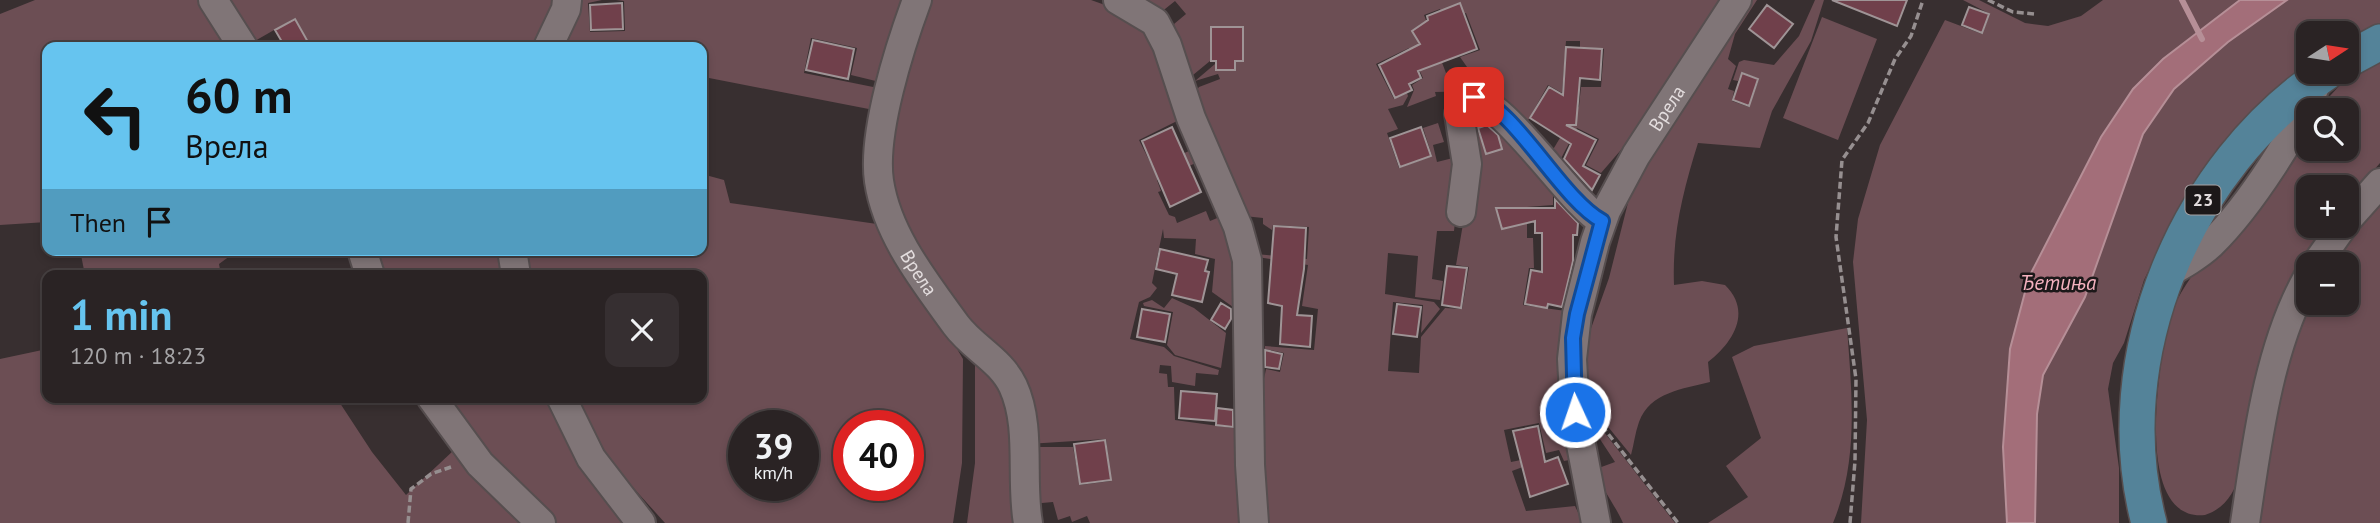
<!DOCTYPE html>
<html lang="en">
<head>
<meta charset="utf-8">
<style>
	body { margin:0; font-family:"PT Sans",sans-serif; background:#362f31; color:#f1f3f6; height:100vh; display:flex; flex-direction:column; font-size:26px; white-space:nowrap }
	* { box-sizing:border-box; margin:0 }
	p { font-size:23px; color:#a5a4a6 }
	.icon { flex:none; width:38px; height:38px; fill:none; stroke:currentColor; stroke-width:2; stroke-linecap:round; stroke-linejoin:round }
	.map { position:relative; flex:1; overflow:hidden }
	.drawer { position:absolute; left:42px; top:270px; width:665px; height:133px; display:flex; flex-direction:column; background:#2a2324; border-radius:14px; box-shadow:0 4px 10px #0003,0 0 0 2px #464041 }
	.drawer>* { flex:none }
	.hud { position:absolute; left:42px; top:42px; width:665px; height:214px; border-radius:14px; box-shadow:0 4px 10px #0003,0 0 0 2px #464041; background:#66c4ef; color:#111; overflow:hidden }
	.needle { width:46px; rotate:78deg }
	.tools { position:absolute; left:2296px; top:21px; display:grid; gap:14px }
	.tools a { display:grid; place-items:center; width:63px; height:63px; border-radius:14px; background:#2a2324; box-shadow:0 4px 10px #0003,0 0 0 2px #464041; font-size:35px }
	.speed { position:absolute; left:728px; top:410px; display:flex; gap:14px; font-size:35px; font-weight:700; text-align:center }
	.speed>* { display:grid; place-content:center; width:91px; height:91px; border-radius:50%; background:#2a2324; box-shadow:0 4px 10px #0003,0 0 0 2px #464041; line-height:1 }
	.speed small { font-size:18px; font-weight:400 }
	.speed .limit { border:10px solid #d22; background:#fff; color:#111 }
	.pin { position:absolute; display:grid; place-items:center; width:60px; height:60px; color:#fff; margin:-30px; border-radius:14px; box-shadow:0 4px 10px #0006 }
	.me { position:absolute; width:77px; margin:-38px; rotate:357deg; stroke-linejoin:round; filter:drop-shadow(0 0 5px #0008) }
	.turn { display:flex; align-items:center; gap:24px; height:147px; padding:0 28px; font-size:32px }
	.turn .icon { width:91px; height:91px; stroke-width:2.5 }
	.turn b { display:block; font-size:49px; line-height:60px }
	.then { display:flex; align-items:center; height:66px; padding:0 28px; background:#0003; gap:14px; font-size:26px }
	.round { display:grid; place-items:center; flex:none; width:74px; height:74px; border-radius:14px; background:#362f31 }
	.head { display:flex; align-items:center; justify-content:space-between; height:119px; padding:0 28px }
	h1 { font-size:42px; font-weight:800; line-height:52px; color:#66c4ef }
	.map>svg:first-child { display:block }
	.green { fill:#6c4e54; fill-rule:evenodd }
	.water { fill:#a36e79; stroke:#b68f97; stroke-width:2 }
	.lines { fill:none; stroke-linecap:round; stroke-linejoin:round }
	.stream { stroke:#b68f97; stroke-width:6 }
	.building { fill:#70404b; stroke:#9f9496; stroke-width:2 }
	.minor-casing { stroke:#564e4f; stroke-width:32 }
	.major-casing { stroke:#564e4f; stroke-width:38 }
	.path { stroke:#968f90; stroke-width:3.5; stroke-dasharray:7 3.5; stroke-linecap:butt }
	.minor { stroke:#807577; stroke-width:28 }
	.major { stroke:#548399; stroke-width:35 }
	.route-casing { stroke:#114b97; stroke-width:18 }
	.route { stroke:#1a73e8; stroke-width:12 }
	.labels { text-anchor:middle; stroke-width:5; stroke-linejoin:round; paint-order:stroke }
	.shield { fill:#1c1819; stroke:#a7a2a3; stroke-width:2 }
	.shield-label { font-size:18px; font-weight:bold; fill:#e3ddde }
	.street-label { font-size:19px; fill:#e3ddde; stroke:#1c1819 }
	.water-label { font-size:21px; font-style:italic; fill:#f5b2bf; stroke:#1c1819 }
</style>
</head>
<body>
<div class="map">
<svg width="2380" height="523" viewBox="0 0 2380 523">
	<rect width="100%" height="100%" fill="#382f30"/>
	<!-- green -->
	<path class="green" d="M35,0H197L229,47H47V222L0,225V14Z
		M227,0H558L535,47H302L309,43L295,18L253,42Z
		M577,0H602L588,3L590,32L625,31L624,1L616,0H910L884,83L851,75L857,48L811,38L804,73L883,89L879,111L704,77L702,82V47H563Z
		M923,0H1091L1119,10L1148,31L1177,121L1139,140L1153,168L1193,149L1198,162L1157,180L1161,191L1158,192L1169,215L1175,217L1177,223L1206,211L1210,221L1222,216L1229,232L1240,312L1212,292L1215,259L1195,254L1196,239L1164,238L1163,229L1152,283L1157,288L1150,297L1139,302L1130,339L1164,347L1174,356L1219,370L1218,375L1196,373L1195,386L1172,382L1171,366L1160,365L1159,373L1167,374L1168,387H1174L1175,420L1240,429L1244,523H1090L1087,516L1072,522L1070,516L1058,520L1053,502L1031,504L1029,447H1073L1080,485L1111,481L1106,439L1028,444L979,340L895,219L888,134Z
		M1145,0H1725L1633,136L1601,173L1586,165L1599,139L1577,128L1556,168L1548,158L1579,106L1581,87H1601L1604,49L1580,47V41H1566L1562,93L1548,85L1522,131L1498,97L1493,73L1487,74L1493,104L1460,57L1480,50L1466,13L1445,21L1440,9L1424,15L1446,73L1464,68L1479,91L1435,92L1436,96L1407,107L1414,90L1412,85L1423,78L1409,48L1376,64L1394,99L1407,93L1408,96L1403,105L1388,109L1398,129L1387,133L1399,168L1432,156L1423,128L1438,123L1444,142L1433,145L1437,162L1457,157L1444,117L1447,104C1463,147 1459,186 1454,231H1437L1432,279L1443,281L1440,300L1415,297L1418,256L1388,253L1385,294L1434,302L1440,309L1421,333L1423,305L1393,302L1388,371L1419,373L1421,337L1445,308L1462,309L1469,267L1456,265L1464,218L1471,104L1553,183V205L1527,207V238H1533L1534,268H1529L1523,305L1566,311L1565,432L1569,460L1564,461L1559,450L1546,453L1539,423L1504,430L1511,462L1541,456L1542,460L1512,471L1526,511L1575,506L1583,523H1264L1261,394L1266,369L1280,372L1284,353L1265,349V346L1314,350L1318,309L1302,306L1308,265L1257,257L1256,254L1307,259L1309,227L1273,225L1272,230L1263,224V218L1244,216L1195,93L1199,87L1220,79L1218,74L1195,81L1215,64L1216,71H1236V62H1244V27H1210V61L1193,75L1174,24L1186,14L1175,1L1160,13Z
		M1748,0H1757L1735,34L1728,59L1736,66L1728,89L1734,91L1732,101L1749,107L1759,79L1742,72L1738,81L1733,80L1739,62L1744,60L1774,65L1799,36L1815,0H1824L1811,41L1772,111L1760,148L1698,143C1683,191 1672,234 1674,285L1702,281L1725,285C1752,311 1734,342 1708,362L1710,382C1683,389 1650,392 1639,422C1635,433 1634,444 1631,455L1609,428L1588,419L1584,348L1609,278L1635,175Z
		M1963,0H1979L2025,23L2048,26L2081,16L2103,0H2240L2163,59L2133,89L2101,137L2029,277L2010,350L2003,447L2007,523H1861L1867,420L1853,262L1858,219L1880,145L1945,20L1982,34L1990,14Z
		M2287,0H2380V26L2347,44V33H2308V66L2264,99L2238,126L2205,171L2167,233L2144,280L2124,343L2113,363L2108,389L2119,468V523H2035L2037,414L2043,375L2143,134L2174,89L2228,42Z
		M1822,17L1877,39L1838,140L1783,118Z
		M2380,57V163L2347,201V187H2308V226H2326C2267,304 2259,379 2241,473C2234,492 2226,508 2205,515C2131,523 2160,354 2170,319C2179,287 2201,265 2221,239C2250,201 2279,163 2308,125V149H2347V110H2317L2341,84Z
		M702,174L724,180L730,203L884,225L963,359L962,463L953,523H665L601,452L573,397H702V275H527L522,250H702ZM744,425H803V485H744ZM849,425H908V485H849Z
		M2380,201V523H2258L2290,346L2308,303H2347V264H2328Z
		M80,250H238L219,264L221,275H85Z
		M372,250H502L505,275H381Z
		M1172,298L1194,308L1226,333L1221,368L1175,355L1167,345L1173,312L1144,306L1143,303L1152,300L1164,308Z
		M1847,328C1852,394 1859,460 1833,523H1708L1748,497L1726,466L1761,438L1732,357L1754,346Z
		M47,349V397H336L372,452L406,495L454,450L523,523H0V359Z
		M975,361L992,371L1010,404L1017,523H967L975,463Z
		M444,397H551L628,523H555L498,469Z
		M1590,424L1604,432L1675,523H1623C1615,504 1600,488 1596,469L1615,462Z"/>
	<!-- water -->
	<path class="water" d="M2240,0H2287L2228,42L2174,89L2143,134L2085,297L2043,375L2037,414L2035,523H2007L2003,447L2010,349L2029,277L2101,137L2133,89L2163,59Z"/>
	<g class="lines">
		<!-- stream -->
		<path class="stream" d="M2182,0L2202,39"/>
	</g>
	<!-- building -->
	<path class="building" d="M1832,0H1907L1897,26Z
		M622,3L623,29L591,30L590,5Z
		M1460,3L1477,49L1418,71L1421,78L1409,84L1412,90L1395,98L1379,65L1420,44L1412,31L1428,20L1427,16Z
		M1767,5L1793,24L1774,48L1749,29Z
		M1969,7L1989,14L1982,33L1962,25Z
		M295,19L308,42L299,47H285L275,30Z
		M1211,27H1243V61H1235V70H1216V61H1211Z
		M813,40L854,49L848,79L806,70Z
		M1566,47L1602,49L1600,80L1580,78L1576,125H1566L1596,140L1583,166L1600,175L1592,190L1564,159L1571,144L1530,118L1549,87L1563,95Z
		M1742,73L1758,79L1749,106L1733,100Z
		M1487,125L1498,135L1502,149L1486,154L1478,128Z
		M1172,127L1201,192L1170,207L1142,141Z
		M1421,127L1431,156L1400,167L1390,138Z
		M1555,199L1578,223L1577,235H1573V261L1562,307L1548,304L1547,308L1525,304L1531,270L1542,272V233H1535V221L1502,229L1496,208H1555Z
		M1274,226L1306,228L1304,269L1297,315L1312,316L1310,347L1280,344L1282,306L1268,303Z
		M1160,249L1208,260L1205,271L1209,272L1202,302L1172,295L1177,274L1156,269Z
		M1447,266L1467,268L1461,308L1442,305Z
		M1221,303L1231,309V319L1225,329L1211,320Z
		M1397,304L1421,307L1417,337L1393,334Z
		M1142,309L1170,314L1165,342L1137,337Z
		M1265,350L1282,354L1279,369L1265,367Z
		M1181,391L1217,394L1215,421L1179,418Z
		M1217,408L1233,410V427L1216,425Z
		M1538,426L1545,462L1558,457L1568,484L1530,497L1513,431Z
		M1105,440L1111,480L1080,484L1074,444Z"/>
	<g class="lines">
		<defs>
			<g id="minor">
				<path d="M213,0L243,47"/>
				<path id="s1" d="M917,0C900,46 872,133 879,181C887,235 925,282 956,325C973,348 1001,360 1013,386C1032,427 1020,479 1028,523"/>
				<path d="M1118,0L1155,22L1167,45L1191,118L1238,227L1247,260L1250,465L1254,523"/>
				<path d="M548,47L566,9L567,0"/>
				<path d="M1461,212L1467,164L1459,114L1466,100C1497,87 1570,204 1602,221"/>
				<path d="M2347,220L2380,183"/>
				<path d="M362,250L370,275"/>
				<path d="M512,250L516,275"/>
				<path d="M2316,264L2343,226"/>
				<path d="M2166,274C2182,265 2198,256 2211,244C2248,208 2302,127 2318,78"/>
				<path d="M431,397L480,464L541,523"/>
				<path d="M561,397L591,458L641,523"/>
				<path id="s2" d="M1596,523L1575,413L1572,359L1577,314L1595,242L1606,211L1636,155L1737,0"/>
				<path d="M2245,523C2257,443 2268,348 2308,277"/>
			</g>
			<path id="major" d="M2347,60L2380,42
				M2149,523C2105,357 2186,165 2327,72"/>
		</defs>
		<!-- minor casing -->
		<use href="#minor" class="minor-casing"/>
		<!-- major casing -->
		<use href="#major" class="major-casing"/>
		<!-- path -->
		<path class="path" d="M1988,0L2013,12L2034,14
			M1602,426L1678,523
			M408,523L411,489L431,474L451,467
			M1850,523L1855,461L1856,379L1836,237L1842,160L1868,123L1895,59L1911,36L1923,0"/>
		<!-- minor -->
		<use href="#minor" class="minor"/>
		<!-- major -->
		<use href="#major" class="major"/>
	</g>
	<g class="lines">
		<defs>
			<path id="route" d="M1474,97C1514,106 1561,199 1602,221L1577,314L1573,338L1575,412"/>
		</defs>
		<!-- route casing -->
		<use href="#route" class="route-casing"/>
		<!-- route -->
		<use href="#route" class="route"/>
	</g>
	<g class="labels">
		<!-- shield labels -->
		<rect class="shield" x="2185.5" y="185.5" width="35" height="29" rx="5"/>
		<g class="shield-label">
			<text x="2203" y="206">23</text>
		</g>
		<!-- street labels -->
		<g class="street-label">
			<text dy="7" stroke="none"><textPath href="#s2" startOffset="438">Врела</textPath></text>
			<text dy="7" stroke="none"><textPath href="#s1" startOffset="287">Врела</textPath></text>
		</g>
		<!-- water labels -->
		<g class="water-label">
			<text x="2058" y="290">Ђетиња</text>
		</g>
	</g>
</svg>
<div class="tools">
<a><svg class="needle" viewBox="-14 -14 28 28"><path d="M0-13l5 13h-10z" fill="#e53935"/><path d="M0 13l5-13h-10z" fill="#a5a4a6"/></svg></a>
<a><svg class="icon" aria-label="search" viewBox="0 0 24 24"><circle cx="10" cy="10" r="6"/><path d="M15 15l6 6"/></svg></a>
<a>+</a>
<a>−</a>
</div>
<div class="speed"><div>39<small>km/h</small></div><div class="limit">40</div></div>
<div class="pin" style="left:1474px;top:97px;background:#d93025"><svg class="icon" aria-label="arrive" viewBox="0 0 24 24"><path d="M6 21V4h12l-3 4 3 4H6"/></svg></div>
<svg class="me" style="left:1575px;top:412px" viewBox="-20 -20 40 40"><circle r="17" fill="#1a73e8" stroke="#fff" stroke-width="3"/><path d="M0-11L8 9 0 5-8 9z" fill="#fff"/></svg>
<div class="hud">
<div class="turn"><svg class="icon" aria-label="left" viewBox="0 0 24 24"><path d="M17 20v-9H6M10 6l-5 5 5 5"/></svg><div><b>60 m</b>Врела</div></div>
<div class="then">Then<svg class="icon" aria-label="arrive" viewBox="0 0 24 24"><path d="M6 21V4h12l-3 4 3 4H6"/></svg></div>
</div>
<section class="drawer">
<div class="head"><div><h1>1 min</h1><p>120 m · 18:23</p></div><a class="round"><svg class="icon" aria-label="close" viewBox="0 0 24 24"><path d="M6 6l12 12M18 6L6 18"/></svg></a></div>
</section>
</div>
</body>
</html>
